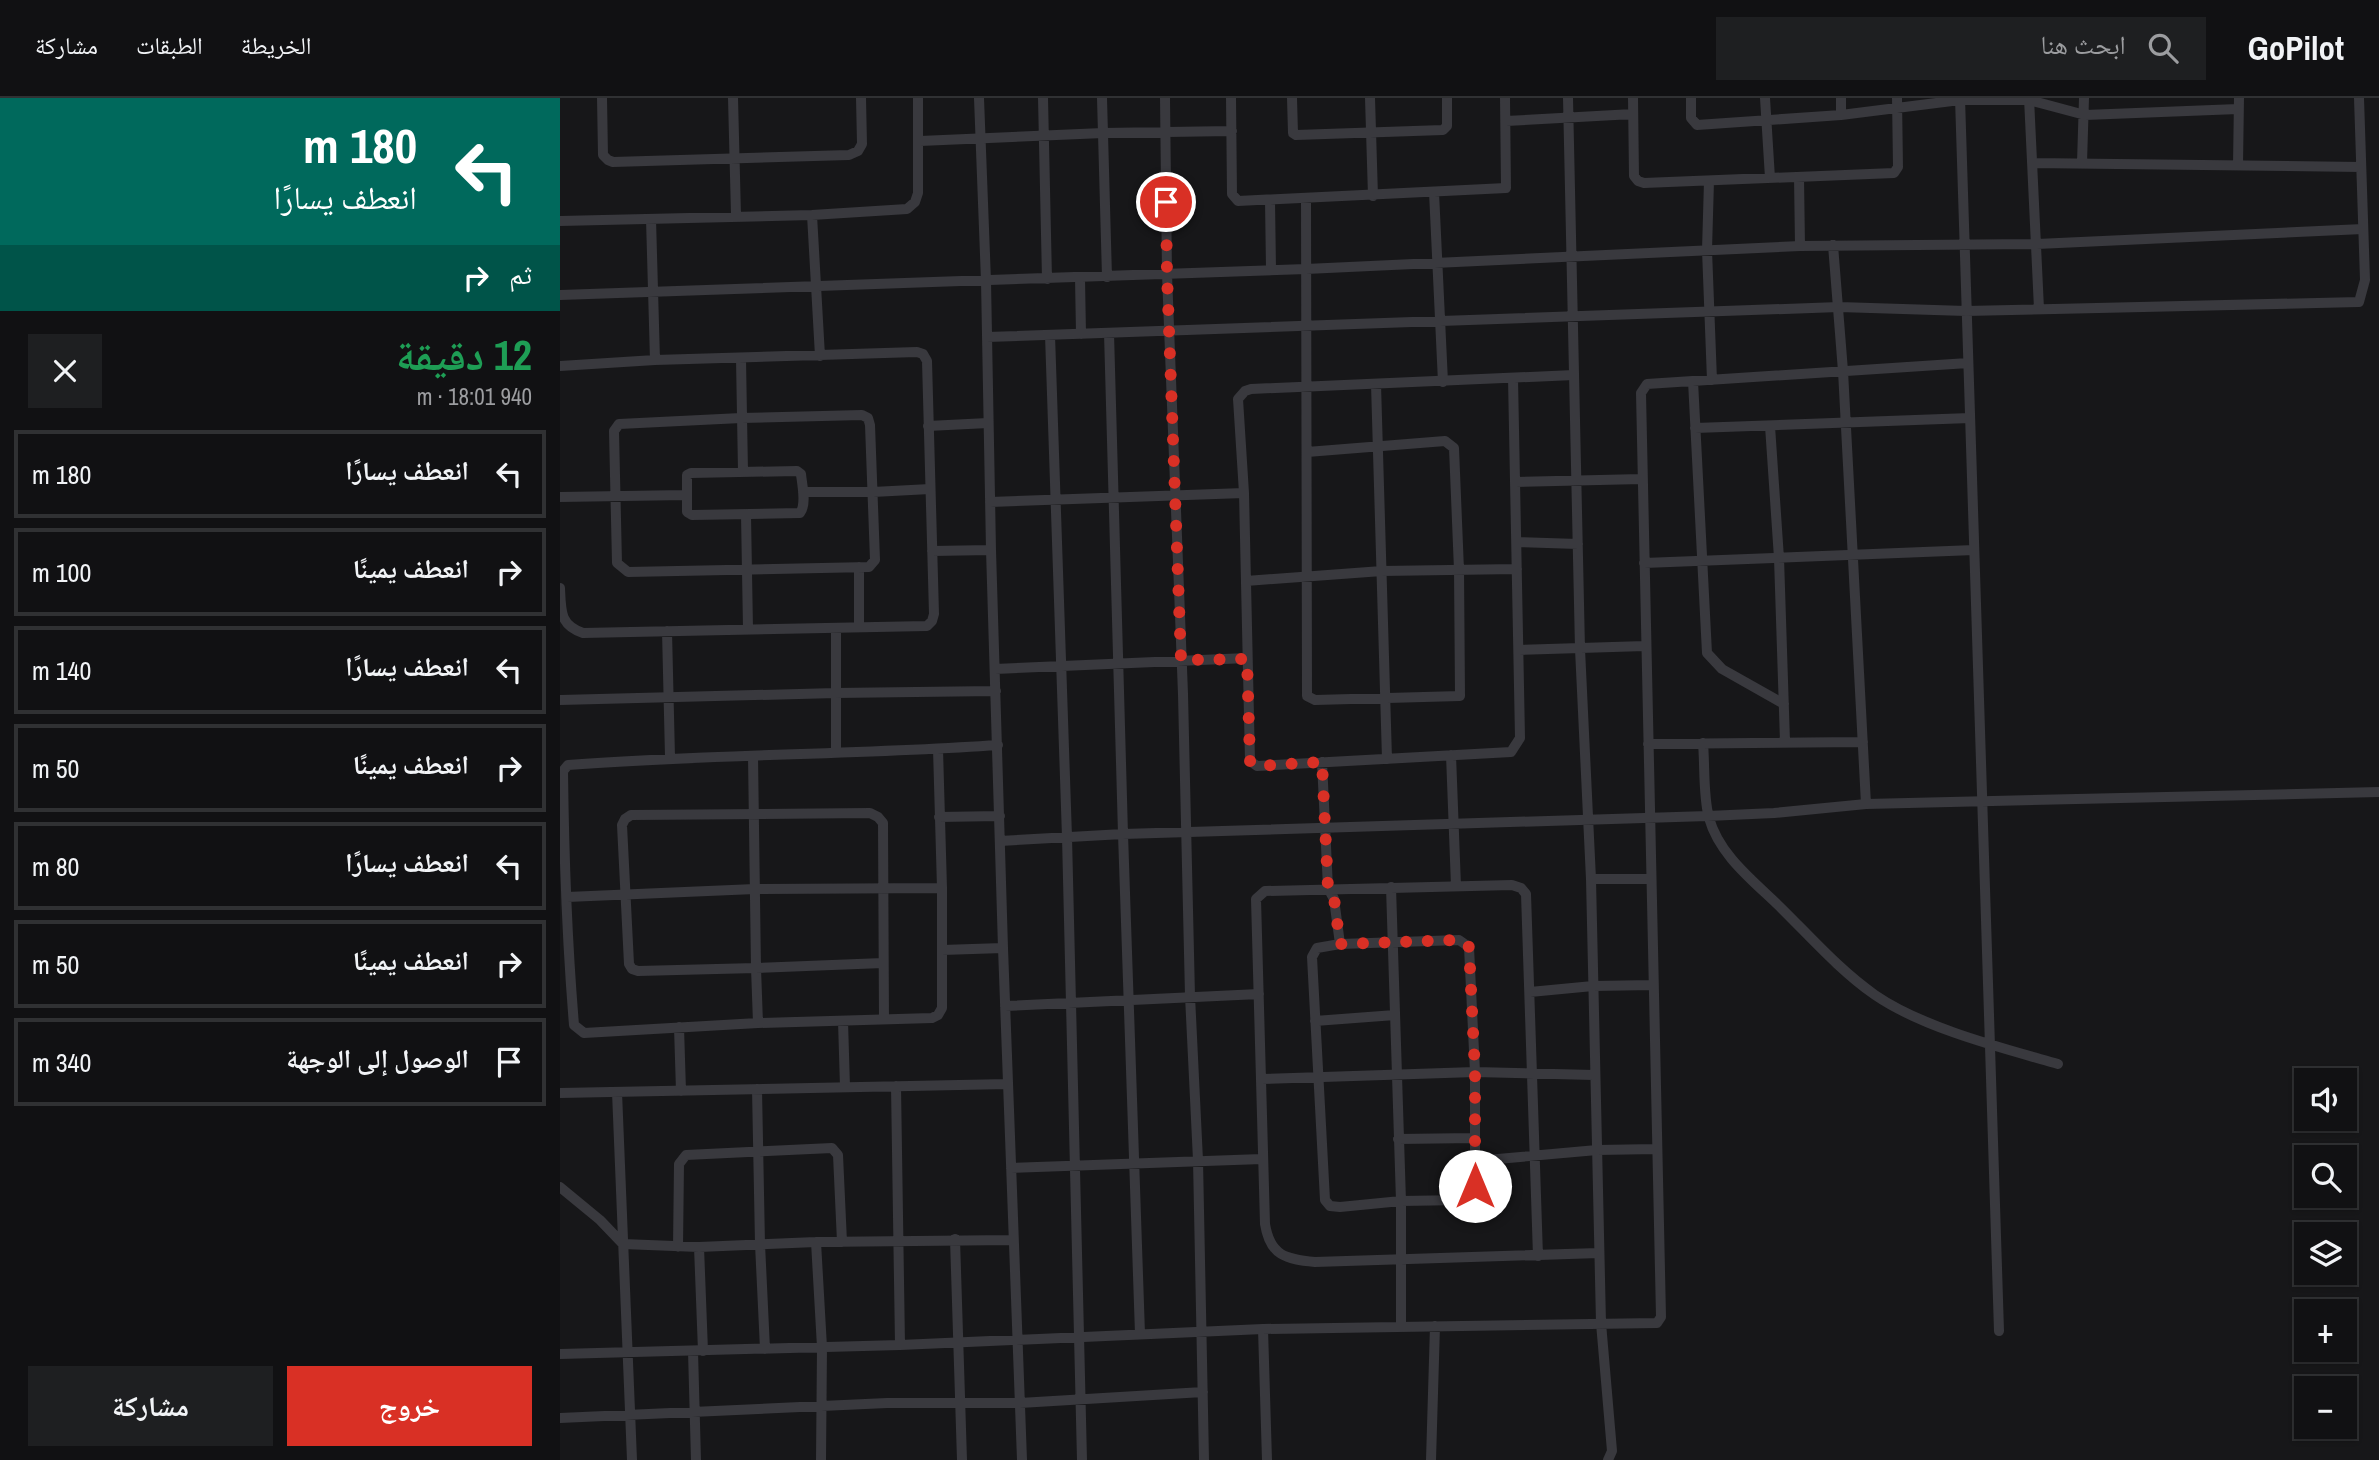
<!DOCTYPE html>
<html lang="ar">
<head>
<meta charset="utf-8">
<style>
	body { margin:0; font-family:"Archivo Narrow","Noto Naskh Arabic",sans-serif; background:#1e1f21; color:#f1f3f6; direction:rtl; height:100vh; display:flex; flex-direction:column; font-size:26px; white-space:nowrap }
	* { box-sizing:border-box; margin:0 }
	p { font-size:23px; color:#9c9da0 }
	.icon { flex:none; width:38px; height:38px; fill:none; stroke:currentColor; stroke-width:2; stroke-linecap:round; stroke-linejoin:round }
	.map { position:relative; flex:1; overflow:hidden; direction:ltr }
	.drawer { display:flex; flex-direction:column; background:#111113; width:560px }
	.drawer>* { flex:none }
	.guide { background:#00695c; color:#fff; overflow:hidden }
	.controls { position:absolute; left:1734px; top:970px; display:grid; gap:14px }
	.controls a { display:grid; place-items:center; width:63px; height:63px; border-radius:0px; background:#111113; box-shadow:0 2px 5px #0004,0 0 0 2px #303133; font-size:35px }
	.pin { position:absolute; display:grid; place-items:center; width:60px; height:60px; color:#fff; margin:-30px; border:4px solid #fff; border-radius:50%; box-shadow:0 2px 7px #0007 }
	.me { position:absolute; width:77px; margin:-38px; rotate:0deg; stroke-linejoin:round; filter:drop-shadow(0 0 5px #0008) }
	.turn { display:flex; align-items:center; gap:24px; height:147px; padding:0 28px; font-size:32px }
	.turn .icon { width:91px; height:91px; stroke-width:2.5 }
	.turn b { display:block; font-size:49px; line-height:60px }
	.then { display:flex; align-items:center; height:66px; padding:0 28px; background:#0003; gap:14px; font-size:26px }
	.round { display:grid; place-items:center; flex:none; width:74px; height:74px; border-radius:0px; background:#1e1f21 }
	.head { display:flex; align-items:center; justify-content:space-between; height:119px; padding:0 28px }
	h1 { font-size:42px; font-weight:700; line-height:52px; color:#1e9e55 }
	.button { display:flex; gap:14px; margin-top:auto; padding:14px 28px }
	.button a { flex:1; height:80px; border-radius:0px; background:#d93025; color:#fff; font-size:28px; font-weight:700; line-height:80px; text-align:center }
	.button a+a { background:#1e1f21; color:#f1f3f6 }
	ul { padding:0; list-style:none }
	li { display:flex; align-items:center; gap:21px; height:88px; margin:0 14px 10px; padding:0 14px; border:4px solid #303133; border-radius:0px }
	li div { flex:1 }
	li b { display:block; font-size:26px }
	li em { font-style:normal }
	header { display:flex; align-items:center; gap:42px; box-sizing:border-box; height:98px; padding:0 35px; background:#111113; border-bottom:2px solid #303133 }
	header strong { font-size:33px }
	nav { display:flex; gap:38px; margin-inline-start:auto; font-size:24px }
	.search { width:490px; height:63px; background:#1e1f21; display:flex; align-items:center; gap:18px; box-sizing:border-box; padding:0 24px; border-radius:0px; color:#9c9da0; font-size:26px }
	main { display:flex; flex:1; min-height:0 }
	.map>svg:first-child { display:block }
	.lines { fill:none; stroke-linecap:round; stroke-linejoin:round }
	.minor { stroke:#39393e; stroke-width:10 }
	.route { stroke:#d93025; stroke-width:12; stroke-dasharray:0 21.6 }
</style>
</head>
<body>
<header>
<strong>GoPilot</strong>
<div class="search"><svg class="icon" aria-label="search" viewBox="0 0 24 24"><circle cx="10" cy="10" r="6"/><path d="M15 15l6 6"/></svg>ابحث هنا</div>
<nav><a>الخريطة</a><a>الطبقات</a><a>مشاركة</a></nav>
</header>
<main>
<div class="map">
<svg width="1819" height="1362" viewBox="0 0 1819 1362">
	<rect width="100%" height="100%" fill="#171719"/>
	<g class="lines">
		<!-- minor -->
		<path class="minor" d="M42,0L43,57L48,62L53,64L289,57L298,53L302,46L301,0
			M173,0L176,117
			M419,0L426,183L431,452L443,850L462,1362
			M483,0L487,181
			M542,0L547,179
			M605,0L607,176L623,596L630,898L638,1062L644,1362
			M671,0L672,96L678,103L946,90L945,0
			M732,0L733,35L736,37L883,32L887,28V0
			M810,0L813,98
			M1008,0L1020,551L1031,781L1041,1225L1052,1353L1048,1362
			M1073,0L1074,78L1078,83L1084,85L1334,75L1338,69L1337,0
			M1131,0V20L1137,27L1281,17L1400,2H1469L1525,17L1678,11
			M1205,0L1210,80
			M1400,0L1439,1233
			M1469,0L1479,211
			M1281,17V0
			M946,23L1073,16
			M360,43L543,35L672,33
			M1472,65L1801,69
			M1522,65L1524,0
			M1678,67L1679,0
			M1239,79L1240,148
			M1149,83L1147,152L1152,282
			M874,94L883,284
			M746,101L747,598L755,602L900,598L899,472L894,350L885,343L747,354
			M710,103L711,171
			M252,117L260,258
			M91,121L95,262
			M0,123L252,117L347,111L355,104L358,95V0
			M1273,147L1283,273L1306,706
			M520,180L521,236
			M0,197L746,171L1240,148L1477,146L1803,131
			M549,235L563,736L580,1236
			M490,237L507,739L522,1362
			M427,239L1279,209L1406,213L1799,204L1805,182L1799,0
			M181,261L183,374
			M0,268L95,262L357,254L363,256L367,263L374,516L372,523L367,528L23,535C0,527 1,514 0,490
			M953,280L960,640L951,654L697,668L690,663L684,395L678,301L685,293L691,291L1014,277
			M1133,283L1147,555L1162,571L1224,606
			M816,286L827,661
			M302,317L308,320L310,327L315,462L309,469L68,474L57,465L54,333L59,326L181,320Z
			M368,328L428,325
			M1210,328L1219,460L1225,644
			M1135,330L1410,320
			M237,373L241,376C242,387 247,406 240,415L132,417L127,414V377L131,375Z
			M955,384L1082,381
			M243,394H313L370,391
			M0,399L126,397
			M430,404L684,395
			M186,417L188,531
			M957,444L1018,446
			M372,453L431,452
			M1084,465L1414,452
			M299,469V529
			M686,483L822,473L957,471
			M276,530V655
			M107,533L110,659
			M959,552L1085,548
			M435,571L687,560
			M0,602L276,595L436,593
			M1143,645C1145,668 1143,698 1149,720C1159,756 1191,781 1217,806C1249,837 1278,871 1315,897C1363,930 1442,950 1498,966
			M1088,646L1303,644
			M378,651L382,790V910L378,917L372,920L198,925L24,935L14,927C7,843 4,758 3,673L8,667C151,656 295,657 438,647
			M891,657L896,788
			M193,658L196,870L78,873L72,871L69,866L62,727L65,721L71,717L310,715L318,719L323,725L324,921
			M762,664L768,790L774,801L780,846
			M379,719L440,718
			M440,743L563,736L1148,718L1214,715L1306,706L1819,694
			M1031,781H1091
			M831,789L841,1103V1228
			M7,799L195,791L382,790
			M899,842L909,849L915,974V1088L910,1097L903,1102L841,1103L780,1109L770,1108L765,1102L752,859L757,850L780,846Z
			M382,852L443,850
			M970,894L1033,888L1093,887
			M445,908L699,896
			M283,923L285,989
			M755,923L835,917
			M198,925L196,870L323,865
			M119,929L121,993
			M701,981L915,974L1034,977
			M336,988L340,1247
			M197,991L200,1146L205,1251
			M57,994L72,1362
			M0,995L448,986
			M838,1041L915,1040
			M915,1063L1037,1052L1097,1051
			M451,1070L702,1061
			M0,1089L40,1122L63,1146L139,1149L256,1144L453,1142
			M395,1141L402,1362
			M256,1144L262,1249L261,1362
			M118,1149L119,1066L126,1057L272,1050L278,1057L282,1144
			M139,1149L143,1253
			M978,1158L966,796L961,790L952,787L705,793L696,801L705,1126C710,1158 726,1161 755,1164L1039,1155
			M703,1231L707,1362
			M133,1253L136,1362
			M0,1256L340,1247L703,1231L1097,1225L1101,1219L1081,295L1087,286L1408,265
			M0,1320L327,1305H460L643,1294
			M871,1362L875,1228"/>
	</g>
	<g class="lines">
		<!-- route -->
		<path class="route" d="M606,104L607,176L621,562L687,561L690,663L697,668L762,664L768,790L774,800L780,846L899,842L909,849L915,974V1088"/>
	</g>
</svg>
<div class="controls">
<a><svg class="icon" aria-label="sound" viewBox="0 0 24 24"><path d="M4 9h4l5-4v14l-5-4H4zM17 9q2 3 0 6"/></svg></a>
<a><svg class="icon" aria-label="search" viewBox="0 0 24 24"><circle cx="10" cy="10" r="6"/><path d="M15 15l6 6"/></svg></a>
<a><svg class="icon" aria-label="layers" viewBox="0 0 24 24"><path d="M12 4l9 5-9 5-9-5zM3 14l9 5 9-5"/></svg></a>
<a>+</a>
<a>−</a>
</div>
<div class="pin" style="left:606px;top:104px;background:#d93025"><svg class="icon" aria-label="arrive" viewBox="0 0 24 24"><path d="M6 21V4h12l-3 4 3 4H6"/></svg></div>
<svg class="me" style="left:915px;top:1088px" viewBox="-20 -20 40 40"><circle r="19" fill="#fff"/><path d="M0-13L10 11 0 6-10 11z" fill="#d93025"/></svg>
</div>
<section class="drawer">
<div class="guide">
<div class="turn"><svg class="icon" aria-label="left" viewBox="0 0 24 24"><path d="M17 20v-9H6M10 6l-5 5 5 5"/></svg><div><b>180 m</b>انعطف يسارًا</div></div>
<div class="then">ثم<svg class="icon" aria-label="right" viewBox="0 0 24 24"><path d="M7 20v-9h11M14 6l5 5-5 5"/></svg></div>
</div>
<div class="head"><div><h1>12 دقيقة</h1><p>940 m · 18:01</p></div><a class="round"><svg class="icon" aria-label="close" viewBox="0 0 24 24"><path d="M6 6l12 12M18 6L6 18"/></svg></a></div>
<ul>
<li><svg class="icon" aria-label="left" viewBox="0 0 24 24"><path d="M17 20v-9H6M10 6l-5 5 5 5"/></svg><div><b>انعطف يسارًا</b></div><em>180 m</em></li>
<li><svg class="icon" aria-label="right" viewBox="0 0 24 24"><path d="M7 20v-9h11M14 6l5 5-5 5"/></svg><div><b>انعطف يمينًا</b></div><em>100 m</em></li>
<li><svg class="icon" aria-label="left" viewBox="0 0 24 24"><path d="M17 20v-9H6M10 6l-5 5 5 5"/></svg><div><b>انعطف يسارًا</b></div><em>140 m</em></li>
<li><svg class="icon" aria-label="right" viewBox="0 0 24 24"><path d="M7 20v-9h11M14 6l5 5-5 5"/></svg><div><b>انعطف يمينًا</b></div><em>50 m</em></li>
<li><svg class="icon" aria-label="left" viewBox="0 0 24 24"><path d="M17 20v-9H6M10 6l-5 5 5 5"/></svg><div><b>انعطف يسارًا</b></div><em>80 m</em></li>
<li><svg class="icon" aria-label="right" viewBox="0 0 24 24"><path d="M7 20v-9h11M14 6l5 5-5 5"/></svg><div><b>انعطف يمينًا</b></div><em>50 m</em></li>
<li><svg class="icon" aria-label="arrive" viewBox="0 0 24 24"><path d="M6 21V4h12l-3 4 3 4H6"/></svg><div><b>الوصول إلى الوجهة</b></div><em>340 m</em></li>
</ul>
<div class="button"><a>خروج</a><a>مشاركة</a></div>
</section>
</main>
</body>
</html>
